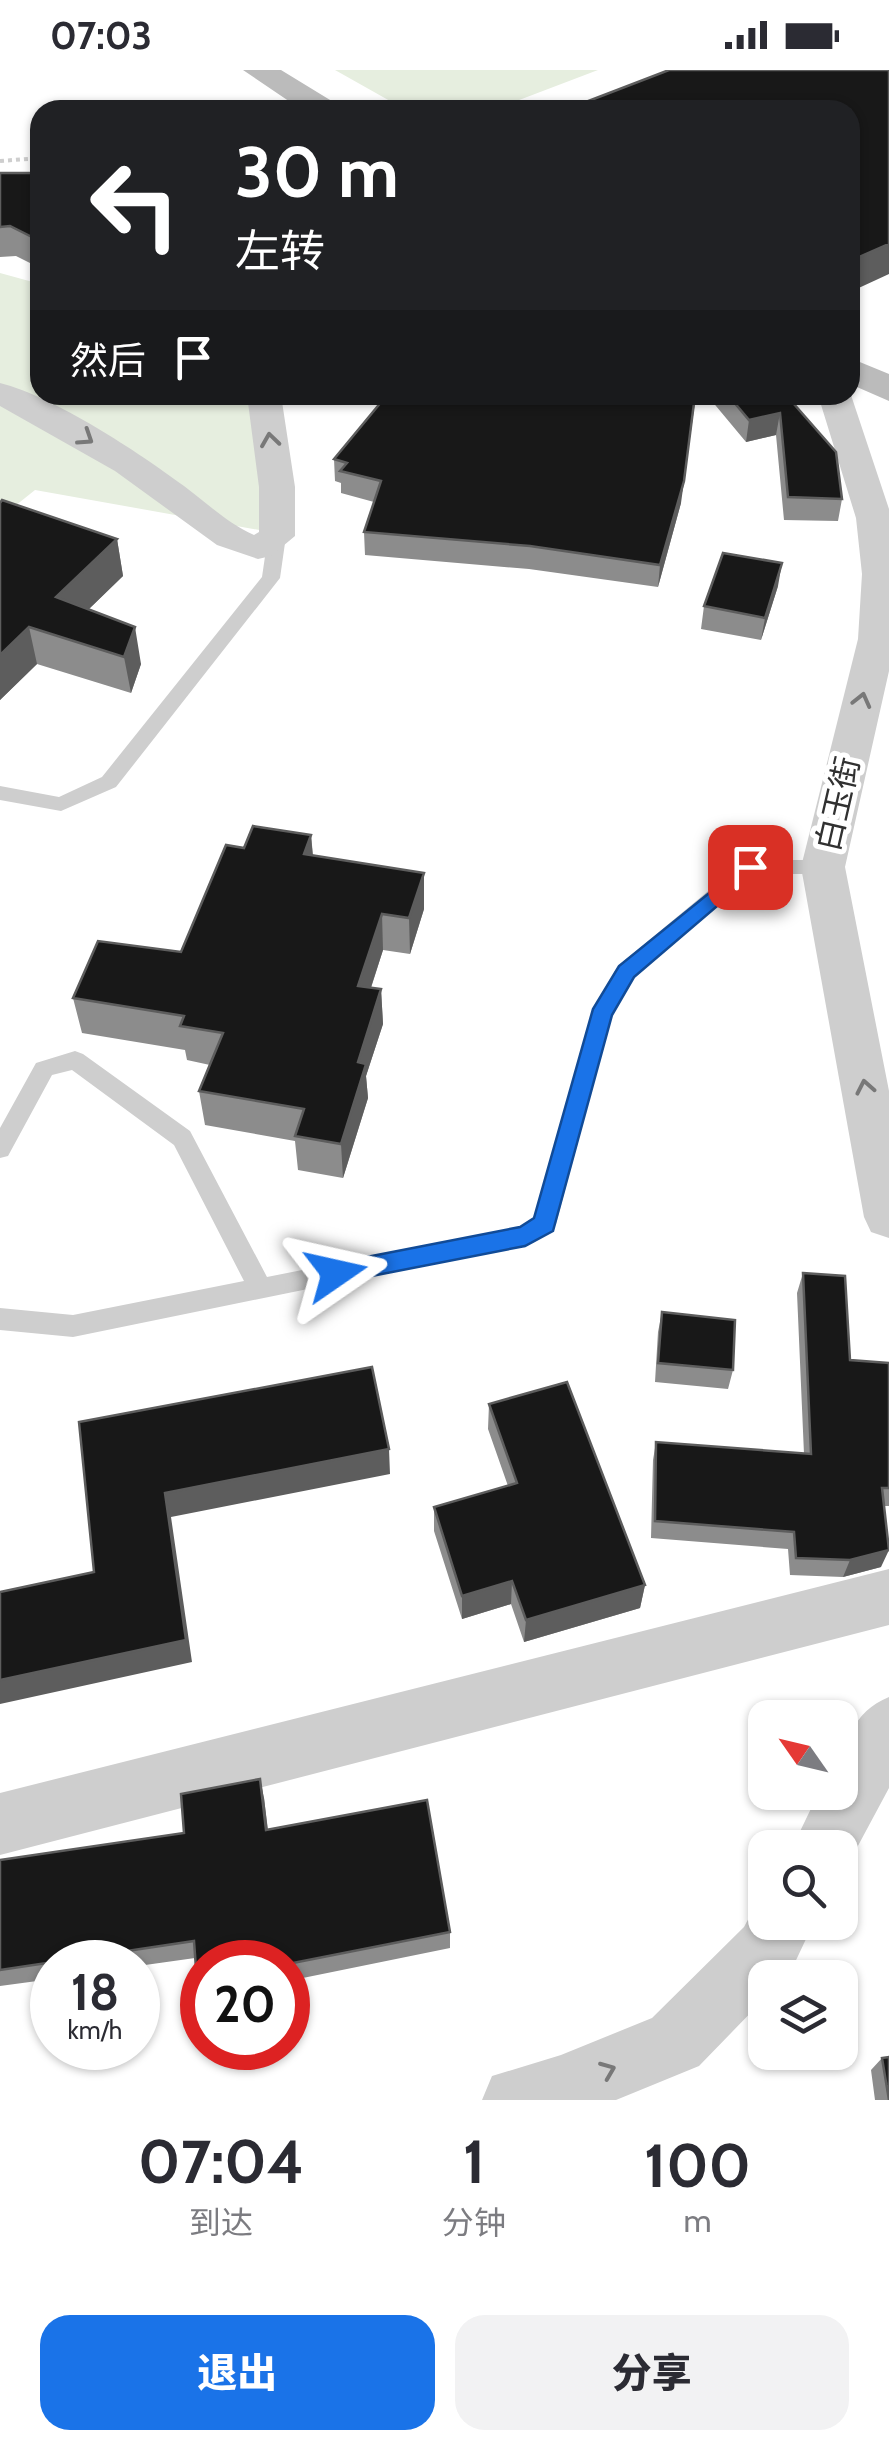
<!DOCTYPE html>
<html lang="zh">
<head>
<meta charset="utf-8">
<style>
	body { margin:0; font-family:Cabin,"Noto Sans SC",sans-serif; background:#f2f2f3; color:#2b2b33; height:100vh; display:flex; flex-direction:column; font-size:38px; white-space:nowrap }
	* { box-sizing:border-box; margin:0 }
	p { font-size:32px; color:#7c7c81 }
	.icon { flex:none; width:55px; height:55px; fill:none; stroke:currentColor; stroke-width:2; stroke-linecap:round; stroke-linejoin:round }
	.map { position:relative; height:2030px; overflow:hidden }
	.side { display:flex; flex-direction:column; background:#fff; flex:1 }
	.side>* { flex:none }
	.hud { position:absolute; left:30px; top:30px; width:830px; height:305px; border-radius:30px; box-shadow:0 2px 8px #0004; background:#202124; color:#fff; overflow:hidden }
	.needle { width:65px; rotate:304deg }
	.controls { position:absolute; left:748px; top:1630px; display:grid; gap:20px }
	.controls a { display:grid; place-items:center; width:110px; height:110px; border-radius:20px; background:#fff; box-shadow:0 2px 8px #0004; font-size:50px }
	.speed { position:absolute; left:30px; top:1870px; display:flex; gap:20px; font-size:50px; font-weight:700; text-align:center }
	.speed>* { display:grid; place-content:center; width:130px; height:130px; border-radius:50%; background:#fff; box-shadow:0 2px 8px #0004; line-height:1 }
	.speed small { font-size:25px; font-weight:400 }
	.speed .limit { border:15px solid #d22; background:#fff; color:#111 }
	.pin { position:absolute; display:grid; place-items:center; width:85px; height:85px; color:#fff; margin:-42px; border-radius:20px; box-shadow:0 5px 15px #0006 }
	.me { position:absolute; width:110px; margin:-55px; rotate:79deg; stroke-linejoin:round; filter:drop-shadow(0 0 8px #0008) }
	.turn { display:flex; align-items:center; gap:35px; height:210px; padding:0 40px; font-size:45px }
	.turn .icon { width:130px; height:130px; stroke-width:2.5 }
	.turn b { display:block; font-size:70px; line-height:85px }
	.then { display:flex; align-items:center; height:95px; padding:0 40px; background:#0003; gap:20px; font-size:38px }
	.eta { display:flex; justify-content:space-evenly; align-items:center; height:170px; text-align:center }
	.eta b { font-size:60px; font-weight:800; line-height:70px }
	.button { display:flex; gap:20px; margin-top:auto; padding:20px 40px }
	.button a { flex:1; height:115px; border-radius:30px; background:#1a73e8; color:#fff; font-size:40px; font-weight:800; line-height:115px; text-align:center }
	.button a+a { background:#f2f2f3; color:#2b2b33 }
	.status { display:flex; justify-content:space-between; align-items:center; height:70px; padding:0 50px; background:#fff; direction:ltr }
	.status svg { height:28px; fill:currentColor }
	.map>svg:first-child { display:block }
	.green { fill:#e6eedf }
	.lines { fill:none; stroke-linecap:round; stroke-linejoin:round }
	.path { stroke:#cecece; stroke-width:4; stroke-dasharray:4 4; stroke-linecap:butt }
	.service { fill:#cecece; fill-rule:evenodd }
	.minor { fill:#cecece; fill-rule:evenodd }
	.secondary { fill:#bbb; fill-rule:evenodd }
	.wall { fill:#8c8c8c }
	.shaded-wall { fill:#5d5d5d }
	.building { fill:#181818; stroke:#5d5d5d; stroke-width:2.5 }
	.oneway { stroke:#787878 }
	.route { fill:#1a73e8; stroke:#114b97; stroke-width:2.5 }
	.labels { text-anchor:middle; stroke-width:10; stroke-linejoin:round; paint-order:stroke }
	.street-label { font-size:32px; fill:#313131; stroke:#fff }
</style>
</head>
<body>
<div class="status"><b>07:03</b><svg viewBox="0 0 49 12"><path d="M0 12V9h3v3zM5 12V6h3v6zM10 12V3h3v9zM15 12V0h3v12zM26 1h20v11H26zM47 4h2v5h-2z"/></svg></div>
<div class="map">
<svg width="889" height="2030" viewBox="0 0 889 2030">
	<rect width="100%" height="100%" fill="#fff"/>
	<!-- green -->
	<path class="green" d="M335,0H598L493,40H406Z
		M0,203L40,214V325H252L265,461L35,420L0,448Z"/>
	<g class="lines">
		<!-- path -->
		<path class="path" d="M0,91L40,88"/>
		<!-- service -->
		<path class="service" d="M277,461L286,466L280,508L116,717L61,741L0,730V716L59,727L102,707L262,507L268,466Z
			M750,790H823L833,797L823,804H755L634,908L612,945L556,1154L552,1161L533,1173L73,1267L0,1260V1238L73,1245L244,1211L174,1075L72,1000L52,1005L8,1086L0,1088V1058L36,993L75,981L83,984L190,1061L267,1207L519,1157L534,1148L593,938L618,896L743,792Z"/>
		<!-- minor -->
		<path class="minor" d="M0,313C55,327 138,382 184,416C207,433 227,453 254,465L259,462V417L247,325H281L295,417V466L271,486L258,489L217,475L115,401L0,336Z
			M850,322L889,439V601L845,797L889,1021V1168L871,1162L864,1147L801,797L858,569L862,504L856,448L818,325Z
			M889,1499V1555L0,1785V1723Z
			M889,1627V1718L845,1800L840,1802V1778H792L819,1722H840C840,1682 849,1643 889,1627Z
			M765,1827V1852H814L790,1903L785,1908H765V1928L699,1996L616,2030H482L492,2006L561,1985L652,1948L744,1857L759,1829Z"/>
		<!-- secondary -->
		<path class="secondary" d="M243,0H281L335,33L340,40H302Z
			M850,288L889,304V331L850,314Z"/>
	</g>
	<!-- wall -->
	<path class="wall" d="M0,103H38L40,114V198L16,186L0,187Z
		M712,325H786L842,429L838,451L784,450L776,365L746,372L711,330Z
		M334,389L681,433L658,517L529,499L365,485L364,462L374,432L341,423V413L335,411Z
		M0,433L117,469L123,506L88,540L141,594L131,623L37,594L0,630Z
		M778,516L761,570L701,559L704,536Z
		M311,765L313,785L424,839L410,884L383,880L371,918L381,919L383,954L366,1006L368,1028L343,1108L298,1100L295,1071L205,1055L199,1021L210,995L187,990L185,980L82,963L73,928L181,882L244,778Z
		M803,1203L850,1290L889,1293V1436H884L881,1497L843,1507L790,1505L788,1479L651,1468L653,1390L656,1372L804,1384L797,1223Z
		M662,1242L733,1300L728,1319L655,1312L658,1262Z
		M489,1334L645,1515L640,1538L524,1572L511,1534L462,1549L434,1461V1437L508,1416L488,1359Z
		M264,1728L268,1760L450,1862V1878L288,1911V1892H202V1923L197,1912L195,1888L138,1896V1892H52V1909L0,1916V1790L184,1763Z
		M882,1988L889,2030H875L871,2000Z"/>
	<!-- shaded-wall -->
	<path class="shaded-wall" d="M889,174V204L850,222V191Z
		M696,325L681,433L658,517L660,495Z
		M780,343L776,365L746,372L749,350Z
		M117,469L123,506L63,564L56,527Z
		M782,493L778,516L761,570L765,548Z
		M29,557L37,594L0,630V585Z
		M135,557L141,594L131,623L124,587Z
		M311,765L314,801L304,784Z
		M424,803V839L410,884L409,848Z
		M382,844L383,880L360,951L358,916Z
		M381,919L383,954L366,1006L368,1028L343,1108L341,1074L358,992Z
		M389,1379L390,1404L171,1447L192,1592L0,1634V1610L165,1423Z
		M889,1480L881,1497L843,1507L850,1490Z
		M512,1511L511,1534L462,1549V1526Z
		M645,1515L640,1538L524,1572L526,1550Z
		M260,1709L264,1728L270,1779L266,1760Z"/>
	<!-- building -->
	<path class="building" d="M669,0H889V174L850,191V40H565Z
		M0,103H38L34,114H40V171L10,156L0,157Z
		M387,325H695L684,411L660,495L530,476L364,462L381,411L340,401L347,393L334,389Z
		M728,325H786L836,382L842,429L788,427L780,343L749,350Z
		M2,430L117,469L56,527L135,557L124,587L29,557L0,585V433Z
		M723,483L782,493L765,548L704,536Z
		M253,756L311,765L304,784L424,803L409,848L382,844L358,916L381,919L358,992L366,994L341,1074L295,1066L304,1039L199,1021L223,963L180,956L184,946L73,928L98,871L181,882L226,775L244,778Z
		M803,1203L845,1206L850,1290L889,1293V1418H882L889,1480L850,1490L796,1488L794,1462L655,1451L656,1372L811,1384Z
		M662,1242L735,1250L733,1300L658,1293Z
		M372,1297L389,1379L165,1423L186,1570L0,1610V1522L94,1502L79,1352Z
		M567,1312L645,1515L526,1550L512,1511L462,1526L434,1437L517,1413L489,1334Z
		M260,1709L266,1760L427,1730L450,1862L288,1894V1892H202V1911L197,1912L194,1871L0,1900V1790L184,1763L181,1724Z
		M889,1987V2030L882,1988Z"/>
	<!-- one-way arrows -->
	<defs><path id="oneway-chevron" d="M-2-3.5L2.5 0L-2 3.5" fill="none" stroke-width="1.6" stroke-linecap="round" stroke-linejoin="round" transform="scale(2.5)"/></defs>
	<g class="oneway">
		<use href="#oneway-chevron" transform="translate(86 368) rotate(33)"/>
		<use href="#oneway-chevron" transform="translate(270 370) rotate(-98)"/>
		<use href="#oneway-chevron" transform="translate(862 630) rotate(-76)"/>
		<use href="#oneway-chevron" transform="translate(865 1017) rotate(-101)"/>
		<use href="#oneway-chevron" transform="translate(608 2000) rotate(-22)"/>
	</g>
	<!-- route -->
	<path class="route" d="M750,790L757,792L760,797L757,802L634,907L612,945L553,1161L525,1176L336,1213L327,1210L323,1203L327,1196L336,1193L520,1157L534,1148L593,939L619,896Z"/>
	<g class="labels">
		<!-- street labels -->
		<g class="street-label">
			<text transform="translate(838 734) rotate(-77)" y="11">白玉街</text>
		</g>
	</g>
</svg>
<div class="controls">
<a><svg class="needle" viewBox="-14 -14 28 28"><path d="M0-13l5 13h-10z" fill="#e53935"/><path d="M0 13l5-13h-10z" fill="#7c7c81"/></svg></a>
<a><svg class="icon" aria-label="search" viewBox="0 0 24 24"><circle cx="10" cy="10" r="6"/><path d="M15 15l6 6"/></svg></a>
<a><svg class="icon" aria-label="layers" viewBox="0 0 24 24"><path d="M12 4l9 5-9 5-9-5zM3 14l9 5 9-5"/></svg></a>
</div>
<div class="speed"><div>18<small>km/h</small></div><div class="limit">20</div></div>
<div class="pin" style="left:750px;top:797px;background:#d93025"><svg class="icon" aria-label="arrive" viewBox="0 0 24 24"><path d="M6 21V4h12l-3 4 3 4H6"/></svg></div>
<svg class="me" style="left:336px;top:1203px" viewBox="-20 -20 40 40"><path d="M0-17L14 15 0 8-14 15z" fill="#1a73e8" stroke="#fff" stroke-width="4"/></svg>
<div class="hud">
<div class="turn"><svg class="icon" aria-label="left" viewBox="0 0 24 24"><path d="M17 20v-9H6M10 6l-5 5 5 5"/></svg><div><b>30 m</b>左转</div></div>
<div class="then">然后<svg class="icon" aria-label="arrive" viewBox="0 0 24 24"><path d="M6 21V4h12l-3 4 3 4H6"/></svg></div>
</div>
</div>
<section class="side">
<div class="eta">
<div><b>07:04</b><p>到达</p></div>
<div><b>1</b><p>分钟</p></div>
<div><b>100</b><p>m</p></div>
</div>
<div class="button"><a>退出</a><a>分享</a></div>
</section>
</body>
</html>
